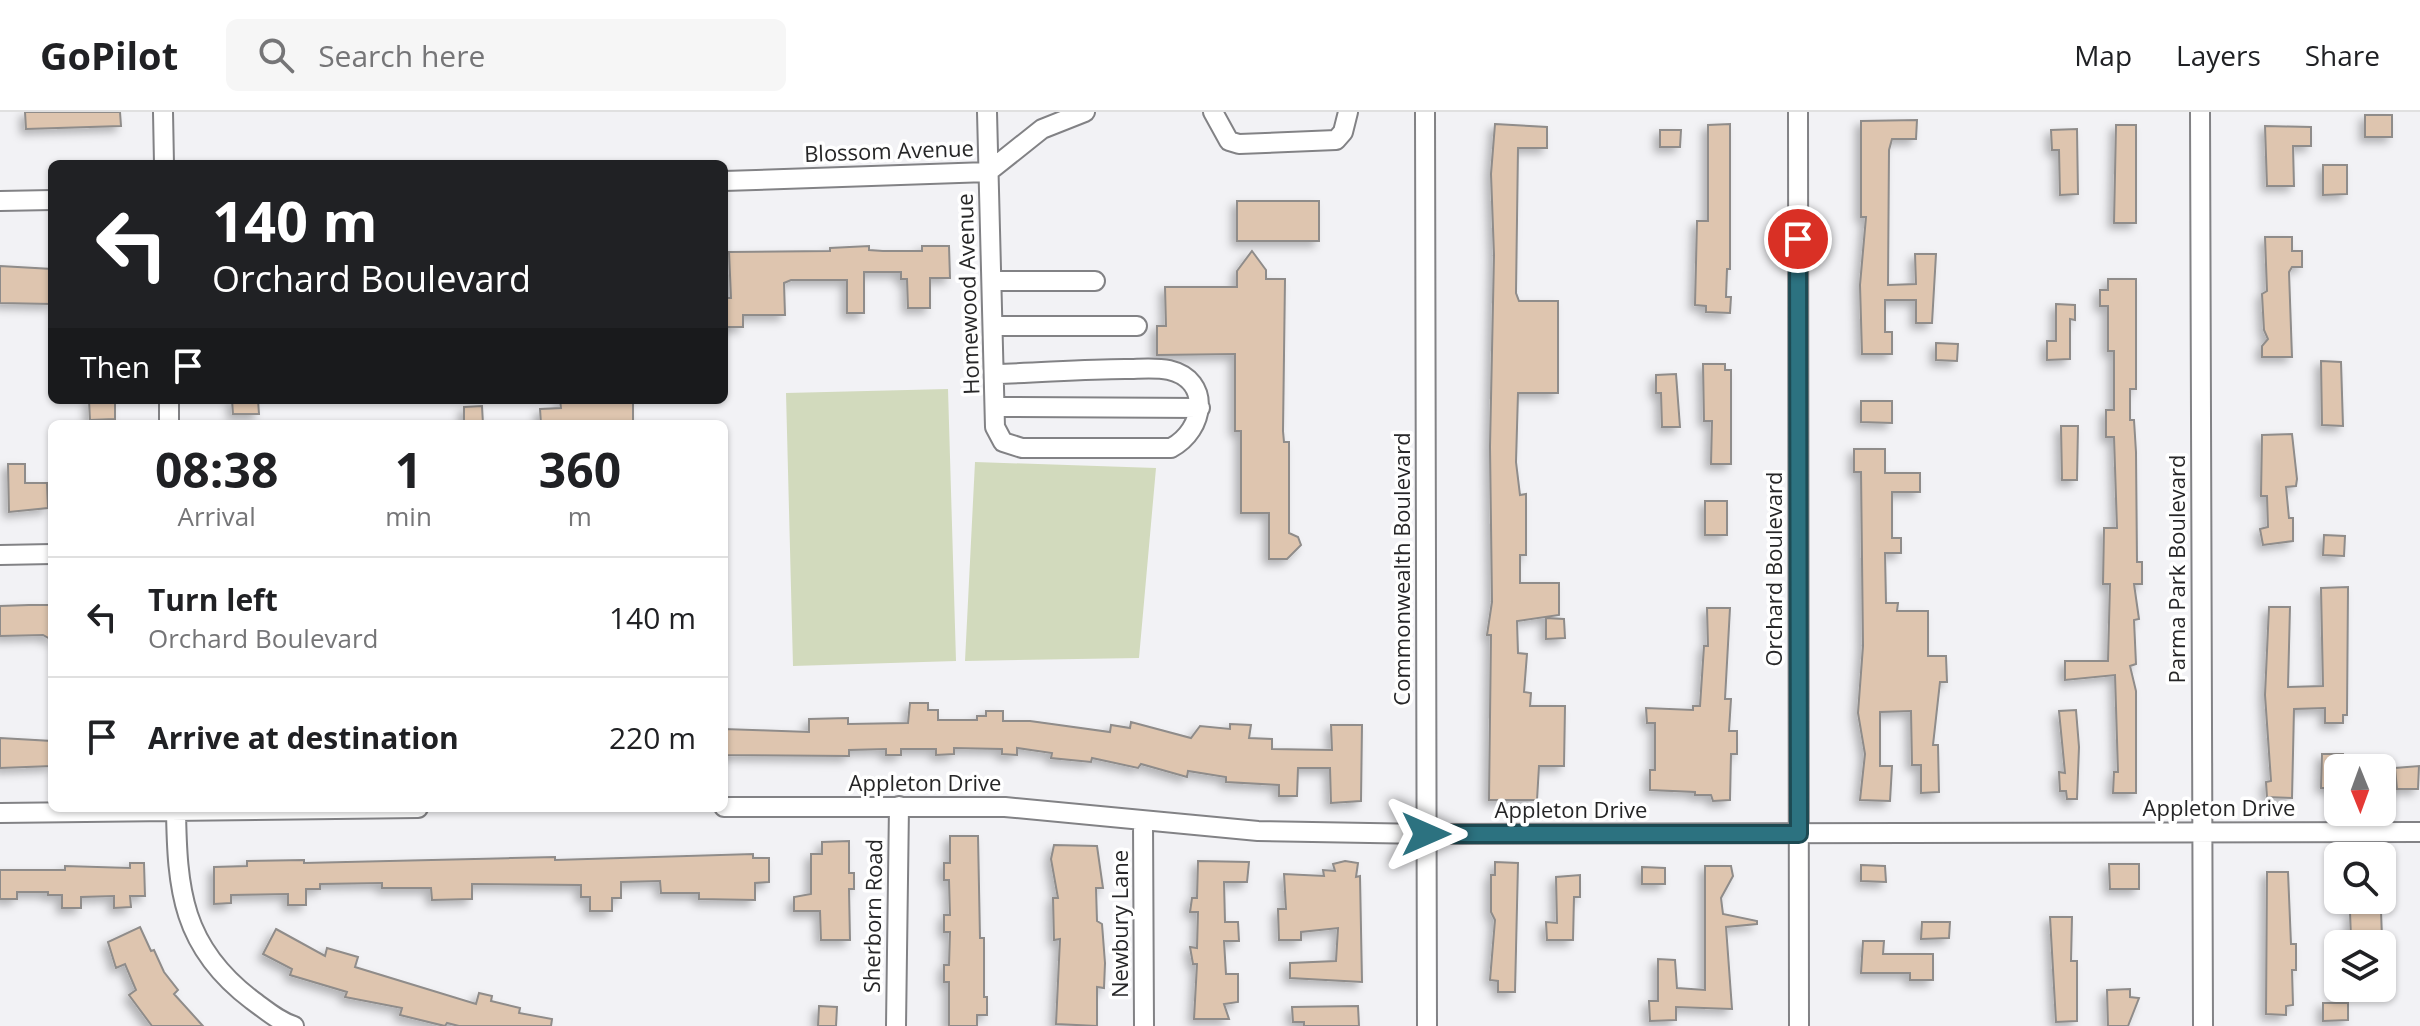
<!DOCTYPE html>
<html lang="en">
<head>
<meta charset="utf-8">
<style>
	body { margin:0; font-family:"Open Sans",sans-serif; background:#f6f6f6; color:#202124; height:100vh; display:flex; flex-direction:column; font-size:30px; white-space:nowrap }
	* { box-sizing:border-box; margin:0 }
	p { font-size:26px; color:#757577 }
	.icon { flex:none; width:44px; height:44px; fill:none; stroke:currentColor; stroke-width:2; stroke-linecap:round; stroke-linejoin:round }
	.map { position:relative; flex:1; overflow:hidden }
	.sheet { position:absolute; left:48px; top:308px; width:680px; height:392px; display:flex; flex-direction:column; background:#fff; border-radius:12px; box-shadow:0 2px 6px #0004 }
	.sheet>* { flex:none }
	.hud { position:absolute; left:48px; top:48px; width:680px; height:244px; border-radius:12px; box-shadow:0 2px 6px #0004; background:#202124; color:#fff; overflow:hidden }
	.needle { width:52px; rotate:179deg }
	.tools { position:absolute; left:2324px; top:642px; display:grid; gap:16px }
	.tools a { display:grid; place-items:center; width:72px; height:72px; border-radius:12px; background:#fff; box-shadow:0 2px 6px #0004; font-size:40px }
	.pin { position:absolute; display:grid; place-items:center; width:68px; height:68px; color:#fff; margin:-34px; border:4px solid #fff; border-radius:50%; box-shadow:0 2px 8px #0007 }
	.me { position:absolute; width:88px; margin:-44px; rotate:90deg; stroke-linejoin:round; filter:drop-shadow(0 0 6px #0008) }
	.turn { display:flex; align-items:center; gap:28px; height:168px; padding:0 32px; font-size:36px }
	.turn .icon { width:104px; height:104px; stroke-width:2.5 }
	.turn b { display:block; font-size:56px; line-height:68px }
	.then { display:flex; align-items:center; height:76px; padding:0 32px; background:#0003; gap:16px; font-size:30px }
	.eta { display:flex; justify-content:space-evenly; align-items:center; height:136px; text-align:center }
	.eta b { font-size:48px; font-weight:700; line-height:56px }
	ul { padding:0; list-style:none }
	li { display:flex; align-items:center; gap:24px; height:120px; padding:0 32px; border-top:2px solid #e0e0e0 }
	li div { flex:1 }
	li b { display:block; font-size:30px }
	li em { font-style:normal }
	header { display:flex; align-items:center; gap:48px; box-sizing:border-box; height:112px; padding:0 40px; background:#fff; border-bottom:2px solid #e0e0e0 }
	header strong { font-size:38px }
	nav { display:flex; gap:44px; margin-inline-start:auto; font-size:28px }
	.search { width:560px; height:72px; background:#f6f6f6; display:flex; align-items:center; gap:20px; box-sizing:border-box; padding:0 28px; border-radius:12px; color:#757577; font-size:30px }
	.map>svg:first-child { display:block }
	.green { fill:#d2dabd }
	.building { fill:#dec5af; stroke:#8f8c8a; stroke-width:2; filter:url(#shadow) }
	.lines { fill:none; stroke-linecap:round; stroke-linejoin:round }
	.minor-casing { stroke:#828285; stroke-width:22 }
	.minor { stroke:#fff; stroke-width:18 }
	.route-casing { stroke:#1d4a53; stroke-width:20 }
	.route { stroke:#2c7280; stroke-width:14 }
	.labels { text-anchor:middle; stroke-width:7; stroke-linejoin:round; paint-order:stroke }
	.street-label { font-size:22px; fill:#262627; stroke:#fff }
</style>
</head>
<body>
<header>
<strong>GoPilot</strong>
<div class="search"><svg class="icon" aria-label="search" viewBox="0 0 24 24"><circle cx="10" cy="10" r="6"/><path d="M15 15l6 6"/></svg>Search here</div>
<nav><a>Map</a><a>Layers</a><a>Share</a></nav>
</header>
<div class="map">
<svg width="2420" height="914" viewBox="0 0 2420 914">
	<defs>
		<filter id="shadow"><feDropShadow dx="-5" dy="5" stdDeviation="4" flood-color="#0004"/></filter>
	</defs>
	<rect width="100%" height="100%" fill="#f2f2f5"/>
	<!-- green -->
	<path class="green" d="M948,277L956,549L793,554L786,281Z
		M975,350L1156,356L1139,546L965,549Z"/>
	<!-- building -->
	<path class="building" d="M25,0H120L121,14L26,17Z
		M2365,3H2392V25H2365Z
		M1917,8L1916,27H1892L1889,38L1888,173L1916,172L1915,142H1936L1932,211H1916V188H1885V220H1892V242H1862L1860,173L1866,105H1861V9Z
		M1495,12L1547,15V36H1518L1516,181L1519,189H1558V281H1518L1516,350L1520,383L1526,382V443H1520V471H1559V503L1517,509L1518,541L1527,542L1524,580L1531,581L1530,594H1565L1564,654H1539L1537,688H1489L1491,523H1487L1492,490L1490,335L1494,143L1491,62Z
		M1730,12V157H1727L1726,185H1731L1730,201L1706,200V194L1695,193L1697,109H1708V13Z
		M2116,13H2136V111H2114Z
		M2265,14L2311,15V34H2293L2294,74H2267Z
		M2077,17L2078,82L2060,83L2059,38H2052L2051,18Z
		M1660,18H1681L1680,35H1660Z
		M2323,53H2347V82L2323,83Z
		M1237,89H1319V129H1237Z
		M2265,125H2292V139H2302V155H2292L2289,160L2292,245H2262V234L2268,227L2264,218L2262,182L2267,179Z
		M869,134V138L883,139H922V134H949L950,166H930V196H908L907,167H901V160H864V201H847V168H791L784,171L785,203H743V215H727L726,186H731L729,140L830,139V136Z
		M1252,139L1266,158V167H1285L1283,319L1284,330H1289V421L1298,425L1301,433L1287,447H1269V401H1241V319H1235V242L1157,243V214H1166L1165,175H1237V159Z
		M0,154L52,157V192L0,191Z
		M2108,167H2136V277H2130V308H2134L2136,340L2137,450H2142V472H2134L2139,507L2134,508L2136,552L2130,554L2136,579V681H2113L2114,660H2118L2115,563L2065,568V549H2108L2110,472H2103L2104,416H2117L2114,325H2106V298H2114V239H2108V194H2100V178H2108Z
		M2056,192L2075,193V208L2070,207V247L2047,248V229H2056Z
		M1936,231L1958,232L1957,249L1936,248Z
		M2321,249L2341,250L2343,314L2322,313Z
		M1703,252H1725V258H1731V352H1711L1712,309H1704Z
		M1676,262L1680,315H1662L1661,281H1656V263Z
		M89,288H115V307L90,308Z
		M232,288H258L259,302H233Z
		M560,288L633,291V312H541L540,297L561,296Z
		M1861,289H1892V311L1861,310Z
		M482,294L483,312H464V295Z
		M2061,314H2078L2077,368H2062Z
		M2292,322L2297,367L2296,374L2286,375L2289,406H2293V429L2263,433L2260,417L2268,415L2267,384H2261L2262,323Z
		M1854,337H1885V361H1920V380H1892V426H1901V441H1885L1886,491H1898L1897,499H1928V544H1946L1947,570H1940L1933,633H1938L1939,680L1921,681V653H1912L1911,599L1880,600V654H1892L1890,689L1860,688L1865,642L1858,601L1863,534L1861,360H1854Z
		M8,352H25V371H47L48,396L9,400Z
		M1705,389H1727V423H1705Z
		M2324,423L2345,424L2344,444L2323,443Z
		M2348,475L2347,603H2343V611H2325V596L2294,597L2292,686L2267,685L2266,670L2271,669L2265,583L2269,495H2290L2288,575L2323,574L2321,476Z
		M29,493H52V528L43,523L0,524V494Z
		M1707,496H1730L1725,587H1731L1729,619H1737V642H1731L1730,688L1713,689L1711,683H1695V680L1650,678V658H1655V611H1647L1646,596L1693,598V594H1700L1704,534H1708Z
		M1546,506L1564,507L1565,526L1546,527Z
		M910,591H928V598H938V608H977V604H986V599H1003V609H1030L1110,620L1111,613L1130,616L1131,610L1191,626L1200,614L1230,617V612L1251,613L1249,626L1272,627V637L1332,638L1331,613H1362L1361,689L1331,691L1330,656H1298L1297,684H1279V673L1226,670V665L1188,659L1187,665L1141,652L1138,656L1092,646L1091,650L1051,646L1052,641L1017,636V643L1002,642V637L954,636V642L936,643V637H901V643H886V637L849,638V644L724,643V617L809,620V607L848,606V612L908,611Z
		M2076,598L2079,635L2077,687H2067L2066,679H2060L2059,660L2065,661L2059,599Z
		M0,626L52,629V654L0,656Z
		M2322,642H2343L2344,656H2338V676H2321Z
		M2419,654L2418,677H2397L2395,656Z
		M950,724H978L980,826H984V885H987V903H977V914H949V870H944V853H949L950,820H944V803H950L949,768H944V751H950Z
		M849,729V761H854V777H849L850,828H821L820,799H794V785L811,782V742H822V730Z
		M1054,733L1097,734L1103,776H1096L1097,809L1102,812L1105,851L1104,876L1097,875V914L1056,912L1060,827L1054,828L1053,786H1058L1051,747Z
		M753,742V746H769V770L755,771V788L699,787V781H661L660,769L621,770V786H612V799H590V785H581V773L472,772V787L432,788L431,776H382V771L320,772V777H306V793H288V782L231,783V791L214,792V755L247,754V749L304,748V751L555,745V748Z
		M1198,749L1249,750L1247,770H1224L1225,810H1238L1239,829H1224L1226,862H1238V890L1224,892L1229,907H1194L1197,852H1193L1190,835L1197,836L1198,800H1190L1192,786H1197Z
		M1345,749L1358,751L1356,765L1360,764L1362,870L1290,866V851L1336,849L1338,816L1301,820V828H1279L1278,797H1286L1284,762L1324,764L1323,758L1335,759L1333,752Z
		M1495,750L1518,751L1515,880H1498V869L1490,868L1495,808L1491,800V763H1495Z
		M130,751H144L145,784H130L131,795L114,796V784L81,785V796H62V783H48V780H17V787H0V758H65V754L130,756Z
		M2109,752H2139V777H2110Z
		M1861,753L1885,754L1886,770L1861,769Z
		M1705,754H1731L1733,764L1721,786L1723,802L1757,809V812L1726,815L1732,897L1676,895V908L1650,909L1649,889H1658V847L1675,848L1677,876L1705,878Z
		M1642,755L1665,756V772H1642Z
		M2267,760H2288L2291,832H2296V858H2292L2293,893L2286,894V903L2266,902Z
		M1580,763V785H1574L1573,828H1547L1546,810L1557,811L1556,765Z
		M2381,799L2382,825L2351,826L2350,800Z
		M2050,805H2072L2071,849H2077V909L2056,910Z
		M1922,810H1950L1949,826L1921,827Z
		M140,815L151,839L154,838L164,860L178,878L174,882L203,914H152L129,883L136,878L125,852L116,856L108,830Z
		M276,817L325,844L327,836L358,845L355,855L476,892L479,881L492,884L491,889L520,896L519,901L552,907L551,914H459L447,911L445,914L400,903L402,896L345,885L347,880L290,863L292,857L263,842Z
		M1863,829H1884L1883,842H1933V868H1910V861H1861Z
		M2130,877V885L2139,886L2128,914H2108L2107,878Z
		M2323,891H2348V908L2323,909Z
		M819,894L837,895L836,914H818Z
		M1358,894L1359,914H1304V910H1293L1292,895Z"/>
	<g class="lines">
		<defs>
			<path id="minor" d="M163,0L164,52
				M987,0L995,315L1003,330L1022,336H1171C1205,318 1212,268 1169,258C1155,255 1139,257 1125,257C1082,257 1039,261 995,262
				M1213,0L1229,29L1239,32L1336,28L1343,20L1348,0
				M1425,0L1427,914
				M1798,0L1799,914
				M2200,0L2203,914
				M724,69L988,60L1042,17L1085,0
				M0,89L52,88
				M992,169H1095
				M994,214H1137
				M169,288V312
				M995,295L1200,296
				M0,443L52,442
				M724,695H1005L1258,719L1426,722L2420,720
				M176,696C177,778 182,835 252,888C266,898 278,909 294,914
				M0,701L418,696
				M1143,709L1144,914
				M896,914L899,694"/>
		</defs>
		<!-- minor casing -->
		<use href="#minor" class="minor-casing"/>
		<!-- minor -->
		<use href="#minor" class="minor"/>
	</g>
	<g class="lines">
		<defs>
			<path id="route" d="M1426,722H1799L1798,127"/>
		</defs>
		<!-- route casing -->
		<use href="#route" class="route-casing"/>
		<!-- route -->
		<use href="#route" class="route"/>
	</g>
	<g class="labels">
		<!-- street labels -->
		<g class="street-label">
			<text transform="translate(889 39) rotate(-2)" y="8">Blossom Avenue</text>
			<text transform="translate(968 182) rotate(-92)" y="8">Homewood Avenue</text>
			<text transform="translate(1402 457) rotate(-90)" y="8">Commonwealth Boulevard</text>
			<text transform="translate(1774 457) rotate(-90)" y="8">Orchard Boulevard</text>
			<text transform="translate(2177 457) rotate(-90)" y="8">Parma Park Boulevard</text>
			<text x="925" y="679">Appleton Drive</text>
			<text x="2219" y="704">Appleton Drive</text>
			<text x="1571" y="706">Appleton Drive</text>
			<text transform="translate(873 804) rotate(-89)" y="8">Sherborn Road</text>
			<text transform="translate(1120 812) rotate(-90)" y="8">Newbury Lane</text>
		</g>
	</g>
</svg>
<div class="tools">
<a><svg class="needle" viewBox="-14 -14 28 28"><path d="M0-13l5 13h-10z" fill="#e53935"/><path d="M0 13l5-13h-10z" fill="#757577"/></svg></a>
<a><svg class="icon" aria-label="search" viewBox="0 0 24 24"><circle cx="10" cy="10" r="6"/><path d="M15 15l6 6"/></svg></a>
<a><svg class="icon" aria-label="layers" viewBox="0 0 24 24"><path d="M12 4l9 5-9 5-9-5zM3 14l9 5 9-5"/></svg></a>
</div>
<div class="pin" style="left:1798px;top:127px;background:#d93025"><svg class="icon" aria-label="arrive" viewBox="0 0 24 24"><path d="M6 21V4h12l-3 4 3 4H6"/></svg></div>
<svg class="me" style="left:1426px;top:722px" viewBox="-20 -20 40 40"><path d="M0-17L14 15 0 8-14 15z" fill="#2c7280" stroke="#fff" stroke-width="4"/></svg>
<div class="hud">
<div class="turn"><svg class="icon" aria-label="left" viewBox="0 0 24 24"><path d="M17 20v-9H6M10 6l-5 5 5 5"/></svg><div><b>140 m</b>Orchard Boulevard</div></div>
<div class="then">Then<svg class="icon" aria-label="arrive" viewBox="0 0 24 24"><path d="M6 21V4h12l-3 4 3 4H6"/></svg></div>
</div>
<section class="sheet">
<div class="eta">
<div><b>08:38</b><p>Arrival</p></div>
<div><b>1</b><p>min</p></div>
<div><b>360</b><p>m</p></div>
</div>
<ul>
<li><svg class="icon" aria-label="left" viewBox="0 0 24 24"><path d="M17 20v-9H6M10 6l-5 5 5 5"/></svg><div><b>Turn left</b><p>Orchard Boulevard</p></div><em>140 m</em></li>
<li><svg class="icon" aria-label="arrive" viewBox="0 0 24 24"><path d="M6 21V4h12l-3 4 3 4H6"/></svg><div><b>Arrive at destination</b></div><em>220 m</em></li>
</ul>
</section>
</div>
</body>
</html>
